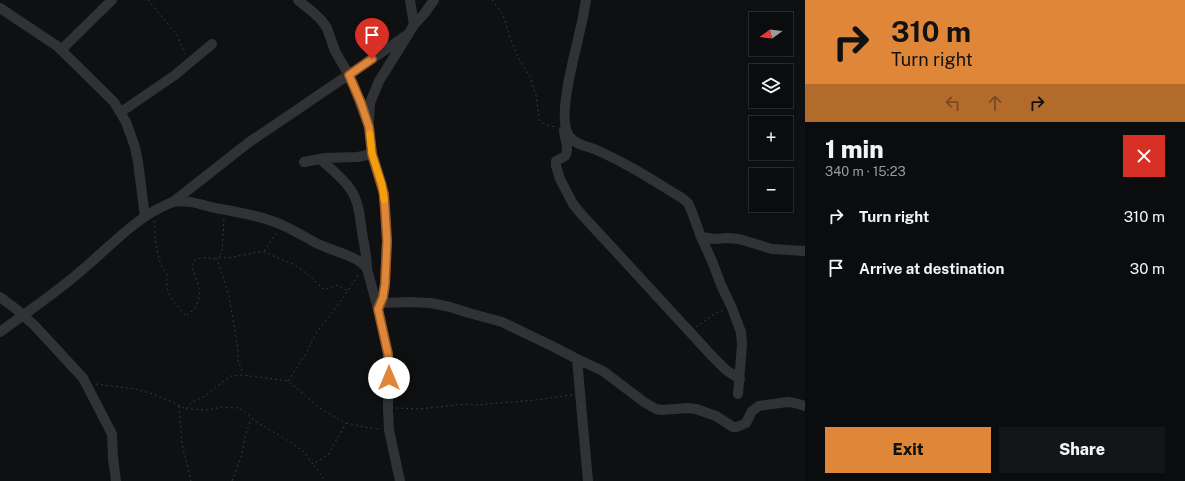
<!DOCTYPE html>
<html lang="en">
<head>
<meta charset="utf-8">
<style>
	body { margin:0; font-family:"Public Sans",sans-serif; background:#141516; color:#f1f3f6; height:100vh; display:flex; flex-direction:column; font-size:15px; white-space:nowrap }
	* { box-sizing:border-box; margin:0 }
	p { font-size:13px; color:#9a9b9d }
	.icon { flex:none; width:22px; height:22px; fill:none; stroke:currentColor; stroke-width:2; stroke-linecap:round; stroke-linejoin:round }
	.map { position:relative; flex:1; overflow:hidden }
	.side { display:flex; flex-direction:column; background:#0b0c0d; width:380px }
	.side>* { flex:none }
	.banner { background:#e08638; color:#111; overflow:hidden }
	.needle { width:26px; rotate:255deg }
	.controls { position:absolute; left:749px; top:12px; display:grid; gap:8px }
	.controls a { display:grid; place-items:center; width:44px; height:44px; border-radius:0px; background:#0b0c0d; box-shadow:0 2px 6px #0003,0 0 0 1px #2b2c2e; font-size:20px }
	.pin { position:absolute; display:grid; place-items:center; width:34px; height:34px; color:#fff; margin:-41px -17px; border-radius:50% 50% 50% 0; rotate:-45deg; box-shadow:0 0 4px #0007 }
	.pin .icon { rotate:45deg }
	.me { position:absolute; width:44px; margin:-22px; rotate:0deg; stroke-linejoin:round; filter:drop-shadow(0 0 3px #0008) }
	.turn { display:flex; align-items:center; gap:14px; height:84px; padding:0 20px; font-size:18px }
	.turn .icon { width:52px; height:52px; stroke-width:2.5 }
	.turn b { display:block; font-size:28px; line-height:34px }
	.lanes { display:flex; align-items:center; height:38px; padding:0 20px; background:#0003; justify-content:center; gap:20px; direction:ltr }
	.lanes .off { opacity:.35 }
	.round { display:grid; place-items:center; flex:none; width:42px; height:42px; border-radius:0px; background:#141516 }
	.head { display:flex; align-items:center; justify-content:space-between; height:68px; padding:0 20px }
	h1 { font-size:24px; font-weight:800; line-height:30px }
	.button { display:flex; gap:8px; margin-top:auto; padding:8px 20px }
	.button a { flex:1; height:46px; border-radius:0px; background:#e08638; color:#111; font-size:16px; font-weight:800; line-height:46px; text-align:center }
	.button a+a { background:#141516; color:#f1f3f6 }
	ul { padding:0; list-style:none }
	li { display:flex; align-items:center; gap:12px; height:52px; padding:0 20px }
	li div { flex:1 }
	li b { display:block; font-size:15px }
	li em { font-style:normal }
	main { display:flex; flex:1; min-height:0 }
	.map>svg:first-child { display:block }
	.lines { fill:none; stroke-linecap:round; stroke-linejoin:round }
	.path { stroke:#37393c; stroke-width:1; stroke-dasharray:2 3; stroke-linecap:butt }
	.minor { stroke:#313235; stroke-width:10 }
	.route-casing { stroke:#925724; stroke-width:10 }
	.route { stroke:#e08638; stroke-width:7 }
	.slow { stroke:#f59e0b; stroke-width:7 }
</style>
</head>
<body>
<main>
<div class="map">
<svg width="805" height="481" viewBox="0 0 805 481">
	<rect width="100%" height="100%" fill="#0f1011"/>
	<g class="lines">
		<!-- path -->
		<path class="path" d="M148,0L177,35L185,54
			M492,0L499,9L503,15L510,37L518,57L530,77L536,95L539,119C543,125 549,126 556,127
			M224,219L222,252L217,259L229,296L238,349V360L243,374
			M154,221C156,230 154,238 156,246C158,253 159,261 162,267C164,270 166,272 167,275C168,279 166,281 167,285C167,297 179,308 186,316C190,313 195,309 197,304C204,290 194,277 192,264C198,255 208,258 217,259
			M264,251L277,232
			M219,257L228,258L258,252H264L295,265L310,276L323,289H326L338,285L348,291
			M696,327L716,313L724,310
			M288,381L306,354L316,333L341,301L359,274
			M96,384L135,389L150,393L172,402L186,409L192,402L205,396L217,386L231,376L243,375L288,381L321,409L346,423L369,428L381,429
			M179,406L182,444L191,481
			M396,408L419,409L466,404L475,405L536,400L572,395
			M186,409L208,410L222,407L239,408L244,411L255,421L284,438L303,451L313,464L328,455L346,423
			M314,465L325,481
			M232,481L241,457L246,433L251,419"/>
		<!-- minor -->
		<path class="minor" d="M298,0L314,13L322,21L327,28L335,51L345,68L354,87L369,127L372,154L382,184L385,207L387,241L385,284L383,297L379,307
			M410,0L414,25
			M586,0C584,10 583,20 580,30C576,52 555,120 570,137C576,145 586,146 594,149C625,162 654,181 682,198L688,203L692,212L701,237L712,261L721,285L732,308L741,332L742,345L738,394
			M0,8L57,46L114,102L126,122L135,147L138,162L145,217
			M61,50L112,0
			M121,112L175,75L212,44
			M369,121L370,103L379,81L414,25L424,14L434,0
			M564,130C564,137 570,150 565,156C563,158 559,159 556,161V166L560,179L573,204L582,215L620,256L712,356L726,370L740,379
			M320,159C330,168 343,178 351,190C359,202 360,218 362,232C364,244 367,256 367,269
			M304,162L325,158L358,157L372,154
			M173,202L248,143L407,35
			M701,237L715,239L728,238L739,239L772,249L805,251
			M0,297L16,309L34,325L47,339L83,378L112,434L113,458L116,481
			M381,303L410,302L431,303L450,307L469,313L502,322L556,348L577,359L603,371L644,402L656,409L662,410L688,408L696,409L716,416L733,427H737L746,423L752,411L759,406L787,402L795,403L805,406
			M0,332C27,312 56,293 82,270C106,250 127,227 154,211C160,208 167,204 173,202C187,199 202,205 215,208C237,212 262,216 282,225C291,229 300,234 309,239C324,250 358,254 367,269L378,309L388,354V409L389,430L400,481
			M577,359L588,481"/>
	</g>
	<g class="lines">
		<defs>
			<path id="route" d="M372,59L349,75L361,103L369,127L372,154L384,194L387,241L385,284L383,297L378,309L388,354L389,378"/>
		</defs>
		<!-- route casing -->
		<use href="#route" class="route-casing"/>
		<!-- route -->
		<use href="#route" class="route"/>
		<!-- slow -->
		<path class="slow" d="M370,134L372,154L382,184L384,200"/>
	</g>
</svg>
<div class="controls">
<a><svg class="needle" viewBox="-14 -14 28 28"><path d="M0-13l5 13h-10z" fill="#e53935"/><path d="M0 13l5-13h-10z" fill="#9a9b9d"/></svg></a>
<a><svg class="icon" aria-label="layers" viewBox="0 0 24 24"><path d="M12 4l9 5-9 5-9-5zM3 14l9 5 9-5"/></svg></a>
<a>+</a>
<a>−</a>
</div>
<div class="pin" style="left:372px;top:59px;background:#d93025"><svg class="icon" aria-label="arrive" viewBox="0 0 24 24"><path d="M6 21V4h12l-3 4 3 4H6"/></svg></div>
<svg class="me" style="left:389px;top:378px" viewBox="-20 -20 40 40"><circle r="19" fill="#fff"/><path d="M0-13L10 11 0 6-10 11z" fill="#e08638"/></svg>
</div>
<section class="side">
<div class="banner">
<div class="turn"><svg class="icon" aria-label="right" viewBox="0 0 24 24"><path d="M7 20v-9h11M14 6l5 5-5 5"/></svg><div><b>310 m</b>Turn right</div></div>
<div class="lanes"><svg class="icon off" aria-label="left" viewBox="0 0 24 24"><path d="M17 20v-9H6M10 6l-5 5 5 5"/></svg><svg class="icon off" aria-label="ahead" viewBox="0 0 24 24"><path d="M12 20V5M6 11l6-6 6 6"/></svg><svg class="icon" aria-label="right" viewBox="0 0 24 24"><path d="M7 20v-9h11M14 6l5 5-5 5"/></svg></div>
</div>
<div class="head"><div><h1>1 min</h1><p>340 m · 15:23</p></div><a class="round" style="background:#d93025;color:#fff"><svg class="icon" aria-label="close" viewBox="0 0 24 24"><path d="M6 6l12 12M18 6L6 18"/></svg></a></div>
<ul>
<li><svg class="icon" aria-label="right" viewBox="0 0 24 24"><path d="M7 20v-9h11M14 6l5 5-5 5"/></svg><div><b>Turn right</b></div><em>310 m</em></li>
<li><svg class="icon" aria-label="arrive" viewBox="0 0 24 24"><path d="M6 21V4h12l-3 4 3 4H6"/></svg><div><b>Arrive at destination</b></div><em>30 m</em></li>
</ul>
<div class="button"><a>Exit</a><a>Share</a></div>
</section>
</main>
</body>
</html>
